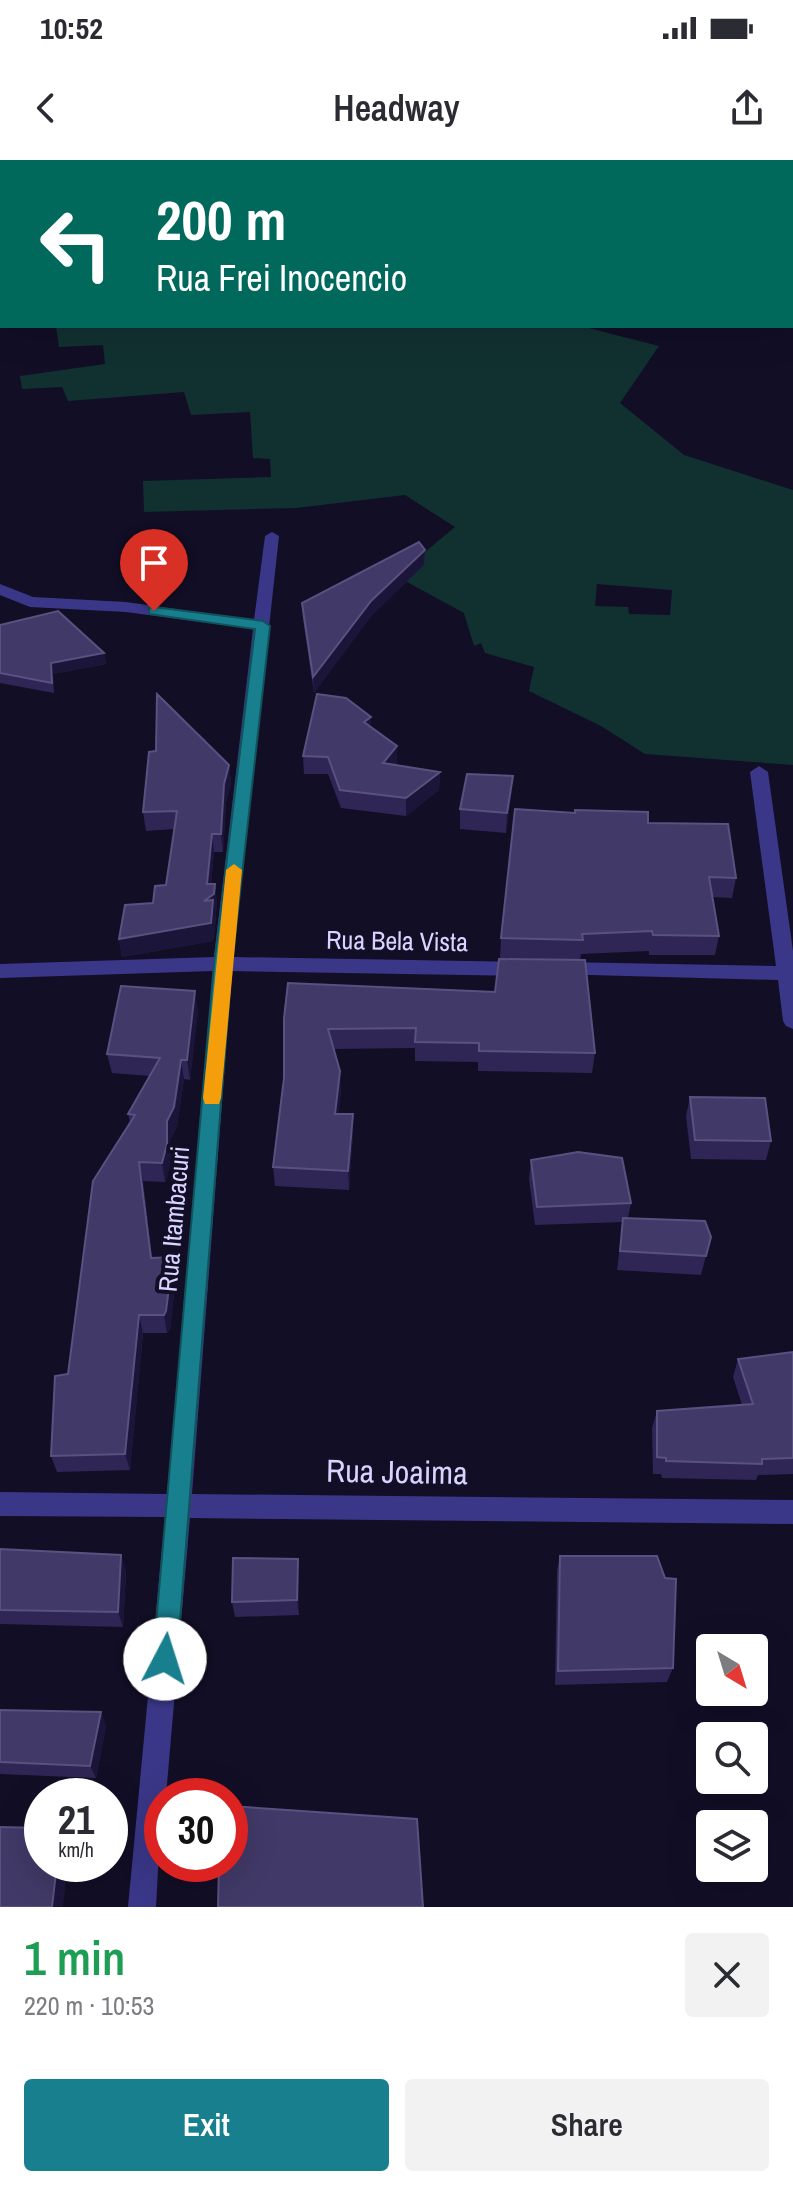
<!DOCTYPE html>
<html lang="en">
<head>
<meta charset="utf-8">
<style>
	body { margin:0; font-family:"Archivo Narrow",sans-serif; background:#f2f2f3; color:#2b2b33; height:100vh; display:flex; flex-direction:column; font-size:30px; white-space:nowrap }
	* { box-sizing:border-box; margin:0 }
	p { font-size:26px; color:#7c7c81 }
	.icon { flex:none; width:44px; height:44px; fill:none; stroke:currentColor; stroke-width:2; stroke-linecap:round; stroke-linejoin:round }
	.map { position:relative; height:1747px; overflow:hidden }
	.sheet { display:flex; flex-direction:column; background:#fff; flex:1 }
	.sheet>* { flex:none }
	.top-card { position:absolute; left:0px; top:0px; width:794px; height:168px; box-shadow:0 8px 32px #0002; background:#00695c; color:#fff; overflow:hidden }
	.needle { width:52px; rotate:142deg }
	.tools { position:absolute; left:696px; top:1474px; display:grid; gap:16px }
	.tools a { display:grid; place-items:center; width:72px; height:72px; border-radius:8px; background:#fff; box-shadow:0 8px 32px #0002; font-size:40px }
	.speed { position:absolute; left:24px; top:1618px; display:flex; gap:16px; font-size:40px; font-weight:700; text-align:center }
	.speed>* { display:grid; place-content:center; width:104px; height:104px; border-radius:50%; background:#fff; box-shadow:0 8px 32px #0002; line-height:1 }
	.speed small { font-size:20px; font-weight:400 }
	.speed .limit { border:12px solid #d22; background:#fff; color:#111 }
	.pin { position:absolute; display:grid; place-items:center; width:68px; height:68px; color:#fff; margin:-82px -34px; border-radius:50% 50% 50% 0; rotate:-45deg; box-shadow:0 0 8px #0007 }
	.pin .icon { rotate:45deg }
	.me { position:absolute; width:88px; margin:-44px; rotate:5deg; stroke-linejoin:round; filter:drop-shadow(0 0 6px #0008) }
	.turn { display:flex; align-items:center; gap:28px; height:168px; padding:0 24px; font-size:36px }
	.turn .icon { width:104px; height:104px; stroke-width:2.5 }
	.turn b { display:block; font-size:56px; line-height:68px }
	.round { display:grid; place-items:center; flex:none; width:84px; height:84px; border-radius:8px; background:#f2f2f3 }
	.headline { display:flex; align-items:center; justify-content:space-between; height:136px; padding:0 24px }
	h1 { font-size:48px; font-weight:600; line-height:60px; color:#1e9e55 }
	.primary-button { display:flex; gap:16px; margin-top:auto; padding:16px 24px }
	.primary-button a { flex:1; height:92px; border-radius:8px; background:#187f8e; color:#fff; font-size:32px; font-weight:600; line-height:92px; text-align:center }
	.primary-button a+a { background:#f2f2f3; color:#2b2b33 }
	.status { display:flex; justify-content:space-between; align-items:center; height:56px; padding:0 40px; background:#fff; direction:ltr }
	.status svg { height:22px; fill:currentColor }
	header { display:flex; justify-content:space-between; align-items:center; height:104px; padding:0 24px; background:#fff; font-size:36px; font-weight:600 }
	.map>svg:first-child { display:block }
	.green { fill:#113130; fill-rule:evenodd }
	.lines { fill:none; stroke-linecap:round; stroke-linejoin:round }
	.minor { fill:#3a3788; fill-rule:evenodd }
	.wall { fill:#2f2655 }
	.shaded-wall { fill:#1c153a }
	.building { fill:#413967; stroke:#59517f; stroke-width:2 }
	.route { fill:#187f8e; stroke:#10535c; stroke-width:2 }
	.slow { fill:#f59e0b }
	.labels { text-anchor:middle; stroke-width:8; stroke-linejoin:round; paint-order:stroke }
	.street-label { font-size:26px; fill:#d8d3ff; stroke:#120e26 }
	.near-street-label { font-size:32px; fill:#d8d3ff; stroke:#120e26 }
</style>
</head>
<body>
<div class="status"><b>10:52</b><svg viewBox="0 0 49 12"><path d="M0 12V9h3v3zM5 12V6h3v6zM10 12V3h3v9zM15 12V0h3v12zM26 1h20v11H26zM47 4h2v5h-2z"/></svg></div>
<header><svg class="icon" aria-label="back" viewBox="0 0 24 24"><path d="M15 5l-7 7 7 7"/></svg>Headway<svg class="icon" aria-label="share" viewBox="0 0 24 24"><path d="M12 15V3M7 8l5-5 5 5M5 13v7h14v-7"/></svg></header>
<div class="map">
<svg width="793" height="1747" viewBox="0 0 793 1747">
	<rect width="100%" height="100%" fill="#120e26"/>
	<!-- green -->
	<path class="green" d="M56,166H581L659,186L620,243L684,295L793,330V605L645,594L601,566L529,531L534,507L485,493L481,483L474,486L464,453L396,416L455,367L405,335L296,348L144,352L143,321L271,317L270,299L253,298L250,252L191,255L184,232L68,241L62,227L22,229L20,216L105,204L103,185L59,187ZM597,424L672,430L670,455L629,454L628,447L595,446Z"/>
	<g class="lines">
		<!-- minor -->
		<path class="minor" d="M272,372L279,376L233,797L525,802L535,809L525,816L232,811L192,1334L793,1340V1364L190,1358L166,1636H162L156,1747H128L165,1357L0,1356V1332L167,1334L213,811L0,818V804L214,797L253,469L126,452L30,447L0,435V424L33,437L126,442L254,460L265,376Z
			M759,606L768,612L793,791V869L786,866L783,861L778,820L554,814L551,809L554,804L561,802L776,806L750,612Z"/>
	</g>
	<!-- wall -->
	<path class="wall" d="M191,0H284L279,2H196Z
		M310,0H793V14H792V2H310Z
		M425,390L424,405L371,456L314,533L303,459L302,443Z
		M0,465L104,493L106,504L53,514L54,533L0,523Z
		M371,557V567L397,604L396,605L440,612L439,630L406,656L341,648L328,614H304L303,596Z
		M229,605L231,623L226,642L223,692H214L211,724L217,742L216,752L215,753L216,758L213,781L122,797L119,779L153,743L166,725L174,669L146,671L143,652Z
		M513,616L511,636L506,673L460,669V649Z
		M648,663L736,718L732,738L712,737L719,776L715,795H649V791L581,794L580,800L500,798L501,778Z
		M288,823L595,893L592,913L478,911V902L415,901V888L334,889L341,930L338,954L353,973L349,1030L275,1026L273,1007L284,918Z
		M198,850L190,920L184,919L177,966L170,980L171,1003L165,1022L143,1021L152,1097H173L176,1115L170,1169L167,1173H143L130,1310L57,1312L51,1296L68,1214L130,963L128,954L150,916L112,913L107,894Z
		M690,937L771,981L766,1000L691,999L686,956Z
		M531,1000L631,1043L628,1058L711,1077L701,1115L617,1110L623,1062L535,1065L529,1019Z
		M793,1192V1314L758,1315L756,1320L662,1318L661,1314H653L652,1268L657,1251L742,1245L733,1217L738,1199Z
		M0,1389L126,1411L123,1467L0,1464Z
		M560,1396L673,1508L667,1522L555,1525L557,1411Z
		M299,1414V1455L235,1457L232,1442Z
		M0,1550L101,1552L106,1566L96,1618L0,1614Z"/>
	<!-- shaded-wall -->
	<path class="shaded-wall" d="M23,0H34V1L32,2H21Z
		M259,0H284L279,2H254Z
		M425,390L424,405L371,456L314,533L313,517L371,441Z
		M104,493L106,504L53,514L54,533L51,503Z
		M371,557V574L364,562Z
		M397,586V604L383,621V603Z
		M229,605L231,623L226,642L223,692L221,674L224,624Z
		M440,612L439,630L406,656V638Z
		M513,616L511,636L506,673L507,653Z
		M212,674L214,692L210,737L215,724L217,742L216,752L215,753L216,758L213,781L122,797L119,779L204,741L207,724Z
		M195,831L198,850L190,920L187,900Z
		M181,900L184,919L177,966L170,980L171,1003L165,1022L162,1003L167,961Z
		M340,911L341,930L336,973L335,954Z
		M353,954V973L349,1030L348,1011Z
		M139,1002L143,1021L154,1116L151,1098Z
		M173,1097L176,1115L170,1169L167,1173L164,1155Z
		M139,1155L143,1173L130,1310L125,1294Z
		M121,1395L126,1411L123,1467L118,1452Z
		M298,1399L299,1414V1455L297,1440Z
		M101,1552L106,1566L96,1618L90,1606Z
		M57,1704H68L63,1747H52Z"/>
	<!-- building -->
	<path class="building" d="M0,0H23L21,2H2L1,21H0Z
		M215,0H259L254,2H219Z
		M348,0H395L364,2H350Z
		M451,0H793V4L792,2H451Z
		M419,382L425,390L371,441L313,517L302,443Z
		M58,451L104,493L51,503L52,523L0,513V465Z
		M157,534L229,605L224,624L221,674H212L207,724H215L214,734L204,741L213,740L211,763L119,779L125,745L153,743L155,726L166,725L177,651L143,652L149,592L156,591Z
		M317,534L346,538L371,557L364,562L397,586L383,603L440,612L406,638L340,630L328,597L303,596Z
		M467,614L513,616L507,653L460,649Z
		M515,649L575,653V650L648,652V663L728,664L736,718L709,717L719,776L653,775L652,771L582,774L583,780L501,778Z
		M499,799L585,800L595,893L479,891V883L415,882L416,868L328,869L340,911L335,954H353L348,1011L273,1007L284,918V858L288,823L495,832Z
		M121,826L195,831L187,900H181L174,947L167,961V984L162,1003L139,1002L151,1098L173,1097L166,1151L164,1155H139L125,1294L51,1296L55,1216L68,1214L93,1021L135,955L128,954L160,898L107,894Z
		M690,937L765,938L771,981L695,980Z
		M578,992L622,998L631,1043L537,1047L531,1000Z
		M623,1058L705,1061L711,1077L706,1096L620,1091Z
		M793,1192V1298L762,1299V1304L666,1301V1298L657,1297V1251L753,1244L738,1199Z
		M0,1389L121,1395L118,1452L0,1450Z
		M560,1396H657L665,1418L676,1419L673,1508L558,1511Z
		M233,1398L298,1399L297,1440L232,1442Z
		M0,1550L101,1552L90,1606L0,1602Z
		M230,1646L417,1659L423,1747H218L219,1704H230Z
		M0,1667L42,1668V1704H57L52,1747H0Z"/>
	<!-- route -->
	<path class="route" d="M154,447L263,461L270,466L232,804L177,1499L173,1507L165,1511L157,1507L153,1499L214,804L255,469L149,454V448Z"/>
	<!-- slow -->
	<path class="slow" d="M234,704L242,710L221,938L219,944H205L203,938L226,710Z"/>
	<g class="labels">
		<!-- street labels -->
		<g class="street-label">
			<text transform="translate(397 781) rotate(1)" y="9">Rua Bela Vista</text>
			<text transform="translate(174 1059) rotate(-85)" y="9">Rua Itambacuri</text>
		</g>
		<!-- near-street labels -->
		<g class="near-street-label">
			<text transform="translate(397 1312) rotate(1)" y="11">Rua Joaima</text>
		</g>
	</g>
</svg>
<div class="tools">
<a><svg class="needle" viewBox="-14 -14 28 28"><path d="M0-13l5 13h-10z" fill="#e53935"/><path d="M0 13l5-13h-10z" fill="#7c7c81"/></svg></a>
<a><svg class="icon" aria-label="search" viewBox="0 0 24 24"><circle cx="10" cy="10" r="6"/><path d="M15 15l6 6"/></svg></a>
<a><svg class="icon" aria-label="layers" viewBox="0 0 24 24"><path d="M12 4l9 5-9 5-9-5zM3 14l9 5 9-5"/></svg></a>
</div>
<div class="speed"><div>21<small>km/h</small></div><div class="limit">30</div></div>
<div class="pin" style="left:154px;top:451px;background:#d93025"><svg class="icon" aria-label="arrive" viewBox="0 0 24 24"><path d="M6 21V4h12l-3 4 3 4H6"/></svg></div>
<svg class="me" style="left:165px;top:1499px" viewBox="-20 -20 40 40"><circle r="19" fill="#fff"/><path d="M0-13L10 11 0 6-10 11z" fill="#187f8e"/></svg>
<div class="top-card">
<div class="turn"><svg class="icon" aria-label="left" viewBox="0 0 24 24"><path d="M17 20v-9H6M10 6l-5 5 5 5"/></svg><div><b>200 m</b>Rua Frei Inocencio</div></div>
</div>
</div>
<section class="sheet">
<div class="headline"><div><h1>1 min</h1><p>220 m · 10:53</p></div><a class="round"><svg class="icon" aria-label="close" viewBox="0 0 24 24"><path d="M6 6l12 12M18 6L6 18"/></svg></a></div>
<div class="primary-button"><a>Exit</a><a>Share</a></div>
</section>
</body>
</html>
